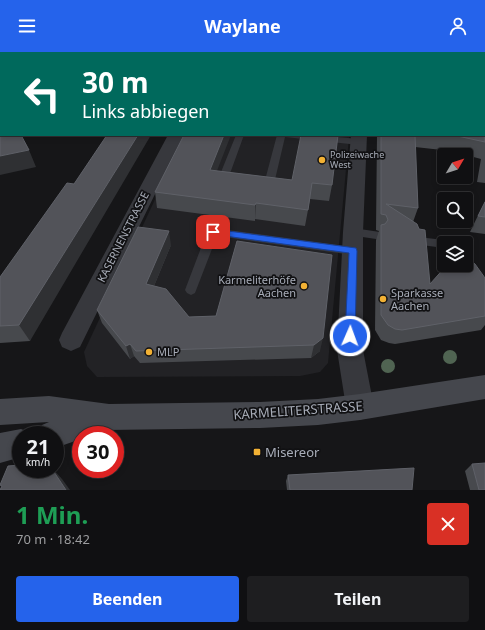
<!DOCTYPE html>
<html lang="de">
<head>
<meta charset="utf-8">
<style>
	body { margin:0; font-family:"Noto Sans",sans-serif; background:#1e1e20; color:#f1f3f6; height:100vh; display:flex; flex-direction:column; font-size:15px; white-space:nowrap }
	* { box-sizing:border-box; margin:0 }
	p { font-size:13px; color:#9c9d9f }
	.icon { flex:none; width:22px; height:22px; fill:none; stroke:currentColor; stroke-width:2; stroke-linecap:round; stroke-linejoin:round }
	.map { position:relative; height:438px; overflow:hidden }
	.sheet { display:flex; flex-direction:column; background:#101012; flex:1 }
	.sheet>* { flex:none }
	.hud { position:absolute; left:0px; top:0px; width:485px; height:84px; box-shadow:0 2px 6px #0003,0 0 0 1px #303032; background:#00695c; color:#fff; overflow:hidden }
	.needle { width:26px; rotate:51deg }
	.controls { position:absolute; left:437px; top:96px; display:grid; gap:8px }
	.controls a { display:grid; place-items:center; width:36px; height:36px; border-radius:4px; background:#101012; box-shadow:0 2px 6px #0003,0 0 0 1px #303032; font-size:20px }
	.speed { position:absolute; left:12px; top:374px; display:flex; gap:8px; font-size:20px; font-weight:700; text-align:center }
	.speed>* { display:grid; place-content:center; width:52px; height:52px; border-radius:50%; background:#101012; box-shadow:0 2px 6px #0003,0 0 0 1px #303032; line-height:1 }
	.speed small { font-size:10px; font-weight:400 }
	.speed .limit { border:6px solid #d22; background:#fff; color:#111 }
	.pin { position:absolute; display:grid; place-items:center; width:34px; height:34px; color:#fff; margin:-17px; border-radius:8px; box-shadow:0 2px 6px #0006 }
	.me { position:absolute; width:44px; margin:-22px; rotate:2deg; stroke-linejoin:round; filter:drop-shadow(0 0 3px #0008) }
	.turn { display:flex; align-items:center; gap:14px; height:84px; padding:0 16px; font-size:18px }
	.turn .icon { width:52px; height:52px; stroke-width:2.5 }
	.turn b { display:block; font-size:28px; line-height:34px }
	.round { display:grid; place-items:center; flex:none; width:42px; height:42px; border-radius:4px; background:#1e1e20 }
	.summary { display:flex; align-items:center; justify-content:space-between; height:68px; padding:0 16px }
	h1 { font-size:24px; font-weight:700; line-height:30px; color:#1e9e55 }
	.cta { display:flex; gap:8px; margin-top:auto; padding:8px 16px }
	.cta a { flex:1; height:46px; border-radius:4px; background:#2563eb; color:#fff; font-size:16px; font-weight:700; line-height:46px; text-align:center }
	.cta a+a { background:#1e1e20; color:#f1f3f6 }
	header { display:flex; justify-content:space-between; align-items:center; height:52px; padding:0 16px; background:#2563eb; color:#fff; font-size:18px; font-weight:700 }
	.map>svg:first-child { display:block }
	.built { fill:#222225 }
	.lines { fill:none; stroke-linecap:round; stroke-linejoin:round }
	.lane { fill:#37383d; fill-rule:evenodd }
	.street { fill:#37383d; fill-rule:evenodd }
	.secondary { fill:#45474d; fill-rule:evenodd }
	.tree { fill:#506452 }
	.wall { fill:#47494d }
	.shaded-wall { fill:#2f3033 }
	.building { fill:#525359; stroke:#5f6168 }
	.route { fill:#2563eb; stroke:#184099 }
	.poi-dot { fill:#f2b134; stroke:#111113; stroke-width:1.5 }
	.labels { text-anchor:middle; stroke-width:3.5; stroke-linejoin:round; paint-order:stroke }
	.far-poi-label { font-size:9px; fill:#a8adb8; stroke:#111113; text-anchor:start }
	.street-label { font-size:11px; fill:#a8adb8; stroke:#111113 }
	.poi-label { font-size:11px; fill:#a8adb8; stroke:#111113; text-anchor:start }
	.near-street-label { font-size:13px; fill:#a8adb8; stroke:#111113 }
	.near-poi-label { font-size:13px; fill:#a8adb8; stroke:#111113; text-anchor:start }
</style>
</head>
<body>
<header><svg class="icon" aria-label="menu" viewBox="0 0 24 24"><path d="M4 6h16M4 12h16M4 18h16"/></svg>Waylane<svg class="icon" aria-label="person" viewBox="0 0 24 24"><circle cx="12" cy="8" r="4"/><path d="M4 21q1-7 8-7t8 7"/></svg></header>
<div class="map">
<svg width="485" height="438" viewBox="0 0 485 438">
	<rect width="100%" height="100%" fill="#161618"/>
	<!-- built -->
	<path class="built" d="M185,83H328L349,85L328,311L320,320L300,324L97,325L87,314L84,300Z"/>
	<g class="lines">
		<!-- lane -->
		<path class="lane" d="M47,0H56L57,1H48Z
			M236,83H244L228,127L232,130L227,133L218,132L217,130Z
			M277,83H315L359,87L364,90L359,93L285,85L273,136L268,139L259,137L258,135L259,133L264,132Z
			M213,176L353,195L357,196L359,199L357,202L353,203L217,184L195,241L191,243L187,241L185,238L207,180L209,177Z
			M353,176L380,180L382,183L380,186L376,187L349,183L347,180L349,177Z
			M418,185L444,188L449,191H444V196L414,192L412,189L414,186Z"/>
		<!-- street -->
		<path class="street" d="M210,0H224V1H210Z
			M168,83H184L80,295L71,299L62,295L59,288L62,281Z
			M351,83H367L363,180V298L374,355L370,364L360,368L350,364L346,355L337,298L343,180Z"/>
		<!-- secondary -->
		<path class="secondary" d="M485,323V347L360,368L318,373L260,376L107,378L94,383H81V387L55,396V383H38L42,373L49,370L0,373V347L49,344L109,352L260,350L318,347L360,342Z
			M21,377L31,381L32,383H21V405L0,411V381Z"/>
	</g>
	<!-- trees -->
	<g class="tree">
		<circle cx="450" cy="305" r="7"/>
		<circle cx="388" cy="314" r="7"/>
	</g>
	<!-- wall -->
	<path class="wall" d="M72,0H199L198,1H74Z
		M485,0V131L477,130L481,107L451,99L415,95L418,156L413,170L430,232L485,226V273L481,278L395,292L389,291L381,288L375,278L376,188L379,179L376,178L377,83H484Z
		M217,119L332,133L329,149L310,147L305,174L255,167V169L157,156L155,140Z
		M74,132L30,289L0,291V225Z
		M485,149V182L470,180Z
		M237,189L320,299L311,306L140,311L134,304L130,307L102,271L97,258L171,193L154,234L189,265L216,264Z
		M472,412L485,438H470L465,419Z
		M288,423L412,438H287L286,429Z"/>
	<!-- shaded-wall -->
	<path class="shaded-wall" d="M0,0H11L8,1H1V3L0,4Z
		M188,0H199L198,1H188Z
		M138,83H151L30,289L19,273Z
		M224,83H231L211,134L210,118Z
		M29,98L36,115L0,123V104Z
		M256,151L255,167V169V153Z
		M169,179L171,193L149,246L146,232Z
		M323,286L320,299L311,306L314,293Z
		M130,292L134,304L130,307L126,294Z
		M52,417H53L62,427L70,438H66Z"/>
	<!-- building -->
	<path class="building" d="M94,0H188V1H96Z
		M228,0H485V67H484L485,68V90L453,83H484V1H227Z
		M0,41H1V83H21L29,98L0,104Z
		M107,83H138L19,273L0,274V225L67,131L74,132Z
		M184,83H224L210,118L292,128L301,83H338L332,133L312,131L308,158L256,151L255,153L155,140Z
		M381,83H415L418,156L386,152L417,172L419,177L425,178L430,232L447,213H466V205L475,212L485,226V264L402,278L395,277L388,273L381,263V173L385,172L388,168L386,163L381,162Z
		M485,150V165L478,164Z
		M138,175L169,179L146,232L166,237L189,265L216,264L237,189L332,203L323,286L314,293L136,299L130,292L126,294L97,258Z
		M485,411V438H479L472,412Z
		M21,413V417H52L66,438H0L2,434L0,433L8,414Z
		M414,416L412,438H290L288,423Z"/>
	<!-- route -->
	<path class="route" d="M213,177L356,196L357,199L355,284L354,287L350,288L346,287L345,284L349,201L210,182L209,180L210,178Z"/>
	<!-- markers -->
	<g class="poi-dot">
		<circle cx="322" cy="108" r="4"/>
		<circle cx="304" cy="234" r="4"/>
		<circle cx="383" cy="247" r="4"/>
		<circle cx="149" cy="300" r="4"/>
		<rect x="253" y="396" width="8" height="8" rx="2"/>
	</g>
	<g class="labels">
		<!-- far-poi labels -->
		<g class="far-poi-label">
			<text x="330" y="106">Polizeiwache<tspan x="330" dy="10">West</tspan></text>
		</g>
		<!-- street labels -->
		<g class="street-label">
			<text transform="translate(123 185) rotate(-63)" y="4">KASERNENSTRASSE</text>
		</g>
		<!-- poi labels -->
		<g class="poi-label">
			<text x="296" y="232" text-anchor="end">Karmeliterhöfe<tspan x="296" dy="13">Aachen</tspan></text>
			<text x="391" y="245">Sparkasse<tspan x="391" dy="13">Aachen</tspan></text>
			<text x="157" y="304">MLP</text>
		</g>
		<!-- near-street labels -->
		<g class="near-street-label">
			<text transform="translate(298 358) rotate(-4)" y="5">KARMELITERSTRASSE</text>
		</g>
		<!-- near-poi labels -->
		<g class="near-poi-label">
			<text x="265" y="405">Misereor</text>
		</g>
	</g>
</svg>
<div class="controls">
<a><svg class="needle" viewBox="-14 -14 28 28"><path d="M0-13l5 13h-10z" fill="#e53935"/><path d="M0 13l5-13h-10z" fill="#9c9d9f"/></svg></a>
<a><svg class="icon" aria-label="search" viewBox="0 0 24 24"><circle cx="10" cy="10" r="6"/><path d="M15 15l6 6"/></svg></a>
<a><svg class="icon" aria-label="layers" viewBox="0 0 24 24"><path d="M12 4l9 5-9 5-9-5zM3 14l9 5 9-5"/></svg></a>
</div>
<div class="speed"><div>21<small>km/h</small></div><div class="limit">30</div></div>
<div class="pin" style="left:213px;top:180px;background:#d93025"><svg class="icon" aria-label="arrive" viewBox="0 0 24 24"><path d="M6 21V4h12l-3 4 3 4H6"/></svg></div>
<svg class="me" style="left:350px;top:284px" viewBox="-20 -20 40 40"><circle r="17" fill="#2563eb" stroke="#fff" stroke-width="3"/><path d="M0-11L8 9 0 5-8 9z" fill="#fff"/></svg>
<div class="hud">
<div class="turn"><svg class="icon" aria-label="left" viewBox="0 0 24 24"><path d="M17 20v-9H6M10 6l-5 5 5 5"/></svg><div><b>30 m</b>Links abbiegen</div></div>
</div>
</div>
<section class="sheet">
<div class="summary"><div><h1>1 Min.</h1><p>70 m · 18:42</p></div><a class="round" style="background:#d93025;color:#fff"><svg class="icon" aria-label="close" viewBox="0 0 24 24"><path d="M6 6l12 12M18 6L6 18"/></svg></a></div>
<div class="cta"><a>Beenden</a><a>Teilen</a></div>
</section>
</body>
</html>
